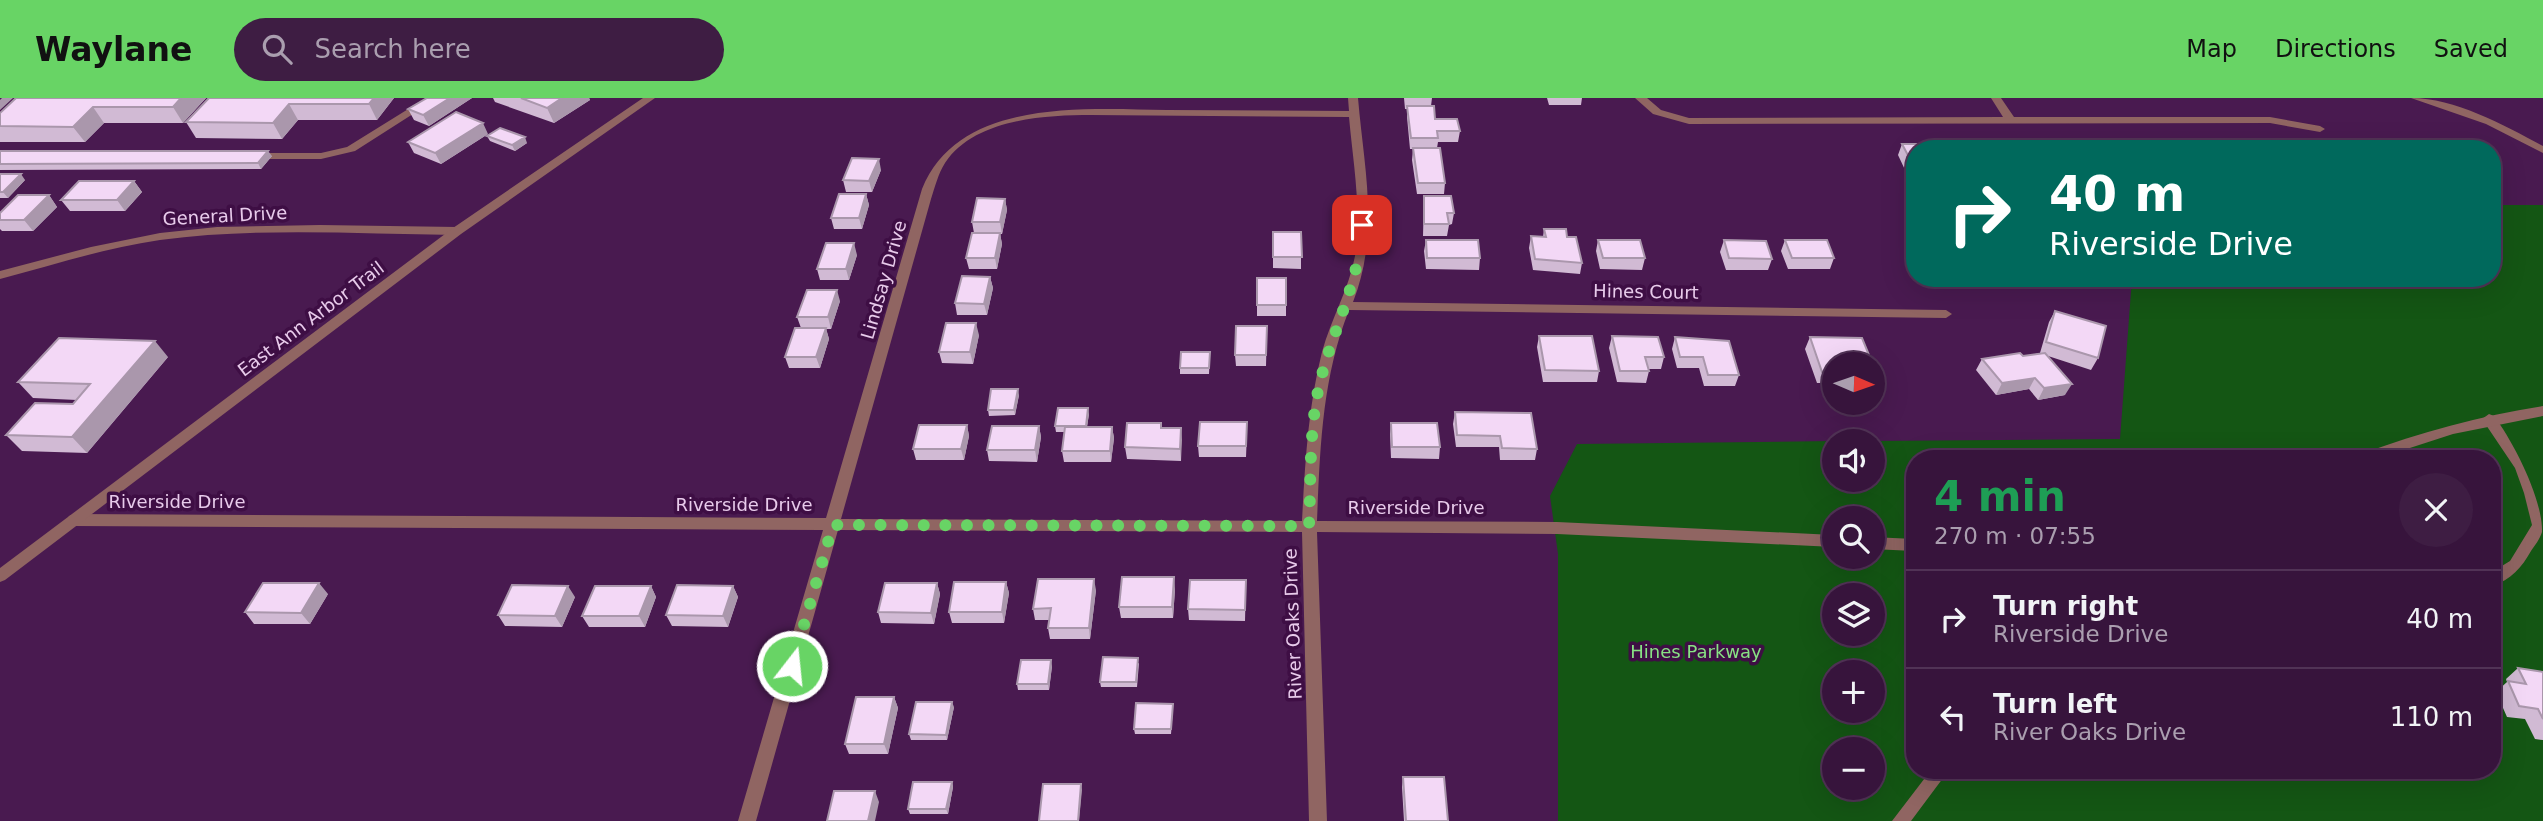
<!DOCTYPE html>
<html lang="en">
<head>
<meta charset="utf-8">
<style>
	body { margin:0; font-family:"DejaVu Sans",sans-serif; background:#3e1d43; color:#f1f3f6; height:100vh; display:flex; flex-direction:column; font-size:26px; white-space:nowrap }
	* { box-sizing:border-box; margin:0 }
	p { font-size:23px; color:#aa9eaf }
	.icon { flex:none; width:38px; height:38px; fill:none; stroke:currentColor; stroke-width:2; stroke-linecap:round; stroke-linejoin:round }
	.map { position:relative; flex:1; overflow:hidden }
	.drawer { position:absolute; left:1906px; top:352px; width:595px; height:329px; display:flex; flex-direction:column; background:#37143c; border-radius:28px; box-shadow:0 7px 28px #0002,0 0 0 2px #513356 }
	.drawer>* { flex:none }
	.top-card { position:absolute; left:1906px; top:42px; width:595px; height:147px; border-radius:28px; box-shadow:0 7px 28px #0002,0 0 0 2px #513356; background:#00695c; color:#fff; overflow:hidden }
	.needle { width:46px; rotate:92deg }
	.tools { position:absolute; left:1822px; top:254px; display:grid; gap:14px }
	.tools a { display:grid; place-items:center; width:63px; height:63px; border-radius:50%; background:#37143c; box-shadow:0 7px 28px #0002,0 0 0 2px #513356; font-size:35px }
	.pin { position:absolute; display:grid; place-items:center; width:60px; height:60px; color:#fff; margin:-30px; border-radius:14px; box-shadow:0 4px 10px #0006 }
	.me { position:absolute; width:77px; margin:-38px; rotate:16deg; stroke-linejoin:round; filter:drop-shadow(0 0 5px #0008) }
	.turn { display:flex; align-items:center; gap:24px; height:147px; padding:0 28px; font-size:32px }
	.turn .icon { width:91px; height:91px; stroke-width:2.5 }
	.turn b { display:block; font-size:49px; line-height:60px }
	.round { display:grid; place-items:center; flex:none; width:74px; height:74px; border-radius:37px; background:#3e1d43 }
	.head { display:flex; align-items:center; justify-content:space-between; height:119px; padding:0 28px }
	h1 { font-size:42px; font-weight:700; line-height:52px; color:#1e9e55 }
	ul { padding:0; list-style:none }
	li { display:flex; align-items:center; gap:21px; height:98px; padding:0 28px; border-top:2px solid #513356 }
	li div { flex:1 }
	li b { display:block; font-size:26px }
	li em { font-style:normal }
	header { display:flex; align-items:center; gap:42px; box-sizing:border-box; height:98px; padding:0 35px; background:#68d465; color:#111 }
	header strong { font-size:33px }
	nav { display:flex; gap:38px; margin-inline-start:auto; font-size:24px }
	.search { width:490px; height:63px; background:#3e1d43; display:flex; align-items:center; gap:18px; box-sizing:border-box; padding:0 24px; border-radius:38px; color:#aa9eaf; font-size:26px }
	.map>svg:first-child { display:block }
	.green { fill:#145614; fill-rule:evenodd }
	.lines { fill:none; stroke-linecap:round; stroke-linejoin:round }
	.minor { fill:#906562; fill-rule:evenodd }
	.tertiary { fill:#906562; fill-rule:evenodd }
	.wall { fill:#d1bad4 }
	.shaded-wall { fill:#aa97ac }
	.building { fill:#f3d8f6; stroke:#aa97ac; stroke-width:2 }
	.route { stroke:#68d465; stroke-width:12; stroke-dasharray:0 21.6 }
	.labels { text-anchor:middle; stroke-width:7; stroke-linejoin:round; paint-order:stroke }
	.street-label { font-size:18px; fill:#e8cbeb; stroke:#3e0e44 }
	.park-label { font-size:18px; fill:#88e284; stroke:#3e0e44 }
</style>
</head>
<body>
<header>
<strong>Waylane</strong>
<div class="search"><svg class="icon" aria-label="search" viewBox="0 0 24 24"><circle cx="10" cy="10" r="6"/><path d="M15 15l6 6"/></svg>Search here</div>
<nav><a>Map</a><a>Directions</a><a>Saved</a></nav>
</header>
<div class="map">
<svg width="2543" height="723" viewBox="0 0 2543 723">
	<rect width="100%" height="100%" fill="#491a50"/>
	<!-- green -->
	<path class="green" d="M2492,107H2543V723H1558V456L1550,398L1577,346L1834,343V382H1872L1873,343L2120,341L2132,180H2492ZM1914,360H2492V672H1914ZM1834,420H1872V458H1834ZM1834,497H1872V536H1834ZM1834,574H1872V612H1834ZM1834,651H1872V690H1834Z"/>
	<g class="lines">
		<!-- minor -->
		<path class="minor" d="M426,0H438L355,53L321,61H254L248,58L254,55H321L347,49Z
			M1348,0H1358C1364,71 1380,135 1353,204L1946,212L1952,216L1946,220L1349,212C1322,280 1320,351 1317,423L1557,424L1834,437V449L1557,436L1317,434L1327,723H1309L1302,434L838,432L756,723H738L823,432L74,428L69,426L67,422L69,418L74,416L826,420L922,91C959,0 1083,11 1167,12C1228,12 1288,13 1349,13ZM1091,17L1349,19C1353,64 1362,113 1355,158C1349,191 1331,221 1322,254C1308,309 1305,366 1302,423L841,421L931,101C935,89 938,76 945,65C974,21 1044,17 1091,17Z
			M1635,0H1647L1661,12L1689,20L2003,19L1991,0H2001L2014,19H2270L2320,28L2325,31L2320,34L2270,25L1689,26L1653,16Z
			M2411,0C2455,0 2504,27 2543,48V55L2486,26Z
			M320,127L457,129L463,133L457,137C358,136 258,129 160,142C105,150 53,167 0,181V173L91,149L160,135L217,129Z
			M2489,316L2494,318C2513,343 2543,401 2542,434C2540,441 2535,447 2531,453C2522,469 2511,482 2492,488V474L2510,463L2532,427L2524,395L2515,370L2482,321Z
			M1872,439L1914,441V453L1872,451Z"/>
		<!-- tertiary -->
		<path class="tertiary" d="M643,0H655L461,136L5,482L0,484V470L453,130Z
			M2543,308V318L2453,336L2379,360H2359L2361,356C2421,334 2480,318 2543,308Z
			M1931,672H1949L1911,723H1892Z"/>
	</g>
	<!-- wall -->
	<path class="wall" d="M16,0H206L183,25H104L85,44H0V15Z
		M209,0H394L377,22H298L282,41L196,40L186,24Z
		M427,0H472L429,28L414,22L408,11Z
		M493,0H589L590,2L554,25L495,4Z
		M1404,0H1432L1431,8L1435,21L1460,33L1458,44H1438L1437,50L1445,85L1444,96H1417L1412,62L1413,51H1410L1407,19V11H1405Z
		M1547,0H1582L1581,7H1549Z
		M488,36L441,66L414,55L408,44Z
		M487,38L527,45L515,53L490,43Z
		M1902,46L1934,50L1914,51V74H1906L1898,57Z
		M0,53L272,58L261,71L0,72Z
		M881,72L872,94H846L843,82Z
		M0,76L25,82L8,100H0Z
		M134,83L142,94L125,113H70L61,102Z
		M866,96L869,107L862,131H834L831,120Z
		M49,97L57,109L33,133H2L0,131V115Z
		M1424,98L1454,115L1452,126L1449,127L1447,138H1423Z
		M1005,101L1007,112L1002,136H1000L1002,146L997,171H969L966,160L974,135L972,124Z
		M1544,131L1567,139L1582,165L1580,176L1533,172L1529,150L1531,138L1543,139Z
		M1273,134H1301V171L1273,170Z
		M1426,142L1480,160L1479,172L1426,171L1424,153Z
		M1598,142L1645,160L1642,172L1600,171L1596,153Z
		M1724,142L1772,161L1768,172H1726L1720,154Z
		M1785,142L1834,160L1830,171H1788L1781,153Z
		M857,157L849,182H820L817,171Z
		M990,179L993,190L987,217H957L955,205Z
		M1257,180H1286V218H1257Z
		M840,203L831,231H826L829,241L820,270H789L785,259L801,230L797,219Z
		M2055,213L2098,260L2091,272L2048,258L2065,297L2038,302L2029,291L1996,297L1976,272L1982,261L2023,258L2041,255H2040L2049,224Z
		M1267,228L1266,268H1236L1235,257Z
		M979,237L973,266L942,265L939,254Z
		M1539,238L1599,273L1597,284H1543L1537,249Z
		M1612,238L1664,259L1661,271H1648L1649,273L1646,285L1617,284L1609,250Z
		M1675,239L1739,277L1735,288H1704L1699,270H1677L1672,251Z
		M1810,239L1862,240L1876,274L1872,283V266H1834V285H1817L1805,251Z
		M1210,254L1209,276H1180V270Z
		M168,259L87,355L22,353L6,337L73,306L77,302L33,300L18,284Z
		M1019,297L1015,317L989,318L988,312Z
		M1455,314L1537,351L1535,362H1500L1499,349H1456L1453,326Z
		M1089,316L1087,329H1112L1114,340L1111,364H1064L1062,353L1065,334H1056L1055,328Z
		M1161,325V330H1181V363L1127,361L1125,349Z
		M1391,325L1440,349L1439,361L1391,360L1390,336Z
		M967,327L969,338L964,362H916L913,351Z
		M1039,328L1041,339L1037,364L989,363L987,352Z
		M1247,335L1246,359H1199L1198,348Z
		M1246,482L1245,523L1189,522L1188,511Z
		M1006,484L1009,495L1004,525H952L949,514Z
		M937,485L940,496L934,526L881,525L878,514Z
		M651,488L656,499L645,529H589L582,518Z
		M733,488L738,499L728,529L672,528L666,517Z
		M1175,491L1173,520H1121L1119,509Z
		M1096,492L1090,541H1050L1048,530L1049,522H1035L1033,511Z
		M328,496L310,526H254L245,514Z
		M575,499L562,529L505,528L498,517Z
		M1139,565L1137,589H1101L1100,584Z
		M1052,568L1049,592H1018L1017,586Z
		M2518,570L2543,574V642L2535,641L2525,621L2507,619L2496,594L2507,584L2506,581Z
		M894,599L898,610L888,656H849L845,646Z
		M954,609L947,642H911L909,636Z
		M1173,611L1171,636H1135L1134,631Z
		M1403,679L1448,723H1404L1402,689Z
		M952,684L953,689L948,716H910L908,711Z"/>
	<!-- shaded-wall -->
	<path class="shaded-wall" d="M2,0H13L0,12V2Z
		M181,0H206L183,25L173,9Z
		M374,0H394L377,22L369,6Z
		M450,0H472L429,28L423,17Z
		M562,0H589L590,2L554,25L547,10Z
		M289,6L298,22L282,41L273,25Z
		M93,9L104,25L85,44L73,29Z
		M483,25L488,36L441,66L435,55Z
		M525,39L527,45L515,53L512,47Z
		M268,53L272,58L261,71L258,65Z
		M879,61L881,72L872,94L869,83Z
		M21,76L25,82L8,100L3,94Z
		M134,83L142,94L125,113L117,102Z
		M866,96L869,107L862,131L859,120Z
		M49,97L57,109L33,133L24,122Z
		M1005,101L1007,112L1002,136L1000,124Z
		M1000,135L1002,146L997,171L995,160Z
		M854,145L857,157L849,182L846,171Z
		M990,179L993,190L987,217L984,206Z
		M837,192L840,203L831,231L828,219Z
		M976,225L979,237L973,266L970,254Z
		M826,230L829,241L820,270L816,259Z
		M155,243L168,259L87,355L72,339Z
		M2035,280L2029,291L1996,297L2002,285Z
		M2072,286L2065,297L2038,302L2044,290Z
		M1018,291L1019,297L1015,317L1014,312Z
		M1088,310L1089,316L1086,334V328Z
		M967,327L969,338L964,362L961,351Z
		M1039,328L1041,339L1037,364L1035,352Z
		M1112,329L1114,340L1111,364L1110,353Z
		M1181,330L1182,342L1181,363L1180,351Z
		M1174,479L1175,491L1173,520L1172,509Z
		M1094,481L1096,492L1090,541L1089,530Z
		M1006,484L1009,495L1004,525L1002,514Z
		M319,485L328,496L310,526L301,515Z
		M937,485L940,496L934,526L931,515Z
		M568,488L575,499L562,529L555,518Z
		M651,488L656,499L645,529L639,518Z
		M733,488L738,499L728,529L723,518Z
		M1051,562L1052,568L1049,592L1048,586Z
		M894,599L898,610L888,656L884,646Z
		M952,604L954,609L947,642L946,637Z
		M952,684L953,689L948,716L946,711Z
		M1081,686L1082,692L1079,723H1078Z
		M875,693L879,704L875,723H868Z"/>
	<!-- building -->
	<path class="building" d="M16,0H181L173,9H93L73,29L0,28V15Z
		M209,0H374L369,6H289L273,25L186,24Z
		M427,0H450L423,17L408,11Z
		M521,0H562L547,10Z
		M1407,8H1434L1435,21H1457L1460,33H1437L1438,40H1411Z
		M456,14L483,25L435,55L408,44Z
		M500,30L525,39L512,47L487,38Z
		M1902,46H1932L1934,50L1949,51H1914V63H1911Z
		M2098,47H2116L2118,49H2127L2128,51H2101Z
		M2033,49H2068L2069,51H2034Z
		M1413,50H1440L1445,85H1418Z
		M1973,50H2007L2008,51H1973Z
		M2153,50H2187L2188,51H2154Z
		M0,53H268L258,65L0,66Z
		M852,60L879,61L869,83L843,82Z
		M0,76H21L3,94H0Z
		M79,83H134L117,102H61Z
		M839,96H866L859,120H831Z
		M18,97H49L24,122H0V115Z
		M1424,98H1451L1454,115H1447L1449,126H1424Z
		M977,100L1005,101L1000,124H972Z
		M1544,131H1566L1567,139H1576L1582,165L1535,161L1531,138L1546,139Z
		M1273,134H1301L1302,159H1273Z
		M972,135H1000L995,160H966Z
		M1426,142H1478L1480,160H1427Z
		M1598,142H1640L1645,160H1603Z
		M1724,142L1766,143L1772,161L1729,160Z
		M1785,142H1827L1834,160H1792Z
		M826,145H854L846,171H817Z
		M962,178L990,179L984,206L955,205Z
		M1257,180H1286V207H1257Z
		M807,192H837L828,219H797Z
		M2055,213L2106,228L2098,260L2046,244Z
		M946,225H976L970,254H939Z
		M1236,228H1267L1266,257H1235Z
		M795,230H826L816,259H785Z
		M1539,238H1592L1599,273L1545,272Z
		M1612,238L1658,239L1664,259H1645L1649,273H1620Z
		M1675,239L1729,243L1739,277H1708L1703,259H1680Z
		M1810,239L1862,240L1876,274H1872V266H1834V274H1822Z
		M59,240L155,243L72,339L6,337L35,305L73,306L90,286L18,284Z
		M1181,254H1210L1209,270H1180Z
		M2020,255L2023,258L2045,255L2072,286L2044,290L2035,280L2002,285L1982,261Z
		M991,291H1018L1014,312H988Z
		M1058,310H1088L1086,328H1055Z
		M1455,314L1531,315L1537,351L1502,350L1500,338L1457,337Z
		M1200,324H1247L1246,348H1198Z
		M1127,325H1161V330H1181L1180,351L1125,349Z
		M1391,325H1437L1440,349H1392Z
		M919,327H967L961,351H913Z
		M992,328H1039L1035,352H987Z
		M1065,329H1112L1110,353H1062Z
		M1122,479H1174L1172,509H1119Z
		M1038,481H1094L1089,530H1048L1051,510L1033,511Z
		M1190,482H1246L1245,512L1188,511Z
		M954,484H1006L1002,514H949Z
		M263,485H319L301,515L245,514Z
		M885,485H937L931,515L878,514Z
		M512,487L568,488L555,518L498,517Z
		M677,487L733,488L723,518L666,517Z
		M595,488H651L639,518H582Z
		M1103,559L1138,560L1136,584H1100Z
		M1021,562H1051L1048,586H1017Z
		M2518,570L2543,574V621L2538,611L2519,608L2508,583L2526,586Z
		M856,599H894L884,646H845Z
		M916,604H952L946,637L909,636Z
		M1136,605L1173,606L1171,631H1134Z
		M1403,679H1444L1448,723H1406Z
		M913,684H952L946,711H908Z
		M1043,686H1081L1078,723H1039Z
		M834,693H875L868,723H827Z"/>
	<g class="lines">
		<!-- route -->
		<path class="route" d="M792,568L833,427L1309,428C1311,384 1309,337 1318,293C1330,236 1360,186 1362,127"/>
	</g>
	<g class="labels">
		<!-- street labels -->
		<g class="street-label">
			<text transform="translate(225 118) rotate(-3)" y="6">General Drive</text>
			<text transform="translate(884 182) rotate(-74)" y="6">Lindsay Drive</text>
			<text transform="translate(1646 194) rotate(1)" y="6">Hines Court</text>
			<text transform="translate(311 221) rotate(-37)" y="6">East Ann Arbor Trail</text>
			<text x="177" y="410">Riverside Drive</text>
			<text x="744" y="413">Riverside Drive</text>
			<text x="1416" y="416">Riverside Drive</text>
			<text transform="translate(1293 526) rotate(-92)" y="6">River Oaks Drive</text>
		</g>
		<!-- park labels -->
		<g class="park-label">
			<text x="1696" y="560">Hines Parkway</text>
		</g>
	</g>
</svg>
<div class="tools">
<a><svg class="needle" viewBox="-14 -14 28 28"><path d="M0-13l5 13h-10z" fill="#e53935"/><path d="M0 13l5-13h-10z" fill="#aa9eaf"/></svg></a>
<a><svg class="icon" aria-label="sound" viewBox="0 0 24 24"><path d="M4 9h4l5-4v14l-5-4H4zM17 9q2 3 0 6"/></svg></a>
<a><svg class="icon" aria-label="search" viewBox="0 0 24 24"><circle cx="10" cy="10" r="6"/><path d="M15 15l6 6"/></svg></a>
<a><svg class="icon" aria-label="layers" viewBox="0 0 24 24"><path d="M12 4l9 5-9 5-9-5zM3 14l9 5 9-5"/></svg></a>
<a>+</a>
<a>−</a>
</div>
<div class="pin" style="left:1362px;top:127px;background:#d93025"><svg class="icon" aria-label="arrive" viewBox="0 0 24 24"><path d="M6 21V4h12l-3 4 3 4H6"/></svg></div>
<svg class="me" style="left:792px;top:568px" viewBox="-20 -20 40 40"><circle r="17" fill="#68d465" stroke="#fff" stroke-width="3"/><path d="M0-11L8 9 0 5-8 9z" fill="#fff"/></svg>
<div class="top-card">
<div class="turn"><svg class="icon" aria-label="right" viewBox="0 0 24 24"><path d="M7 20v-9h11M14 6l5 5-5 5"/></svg><div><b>40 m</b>Riverside Drive</div></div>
</div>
<section class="drawer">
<div class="head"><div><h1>4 min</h1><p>270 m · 07:55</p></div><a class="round"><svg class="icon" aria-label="close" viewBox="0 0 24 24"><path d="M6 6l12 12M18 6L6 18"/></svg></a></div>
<ul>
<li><svg class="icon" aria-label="right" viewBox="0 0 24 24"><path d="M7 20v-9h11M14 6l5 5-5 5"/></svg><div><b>Turn right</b><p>Riverside Drive</p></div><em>40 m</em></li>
<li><svg class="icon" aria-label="left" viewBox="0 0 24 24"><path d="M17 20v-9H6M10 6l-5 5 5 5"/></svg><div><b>Turn left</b><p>River Oaks Drive</p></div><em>110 m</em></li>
</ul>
</section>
</div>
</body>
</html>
